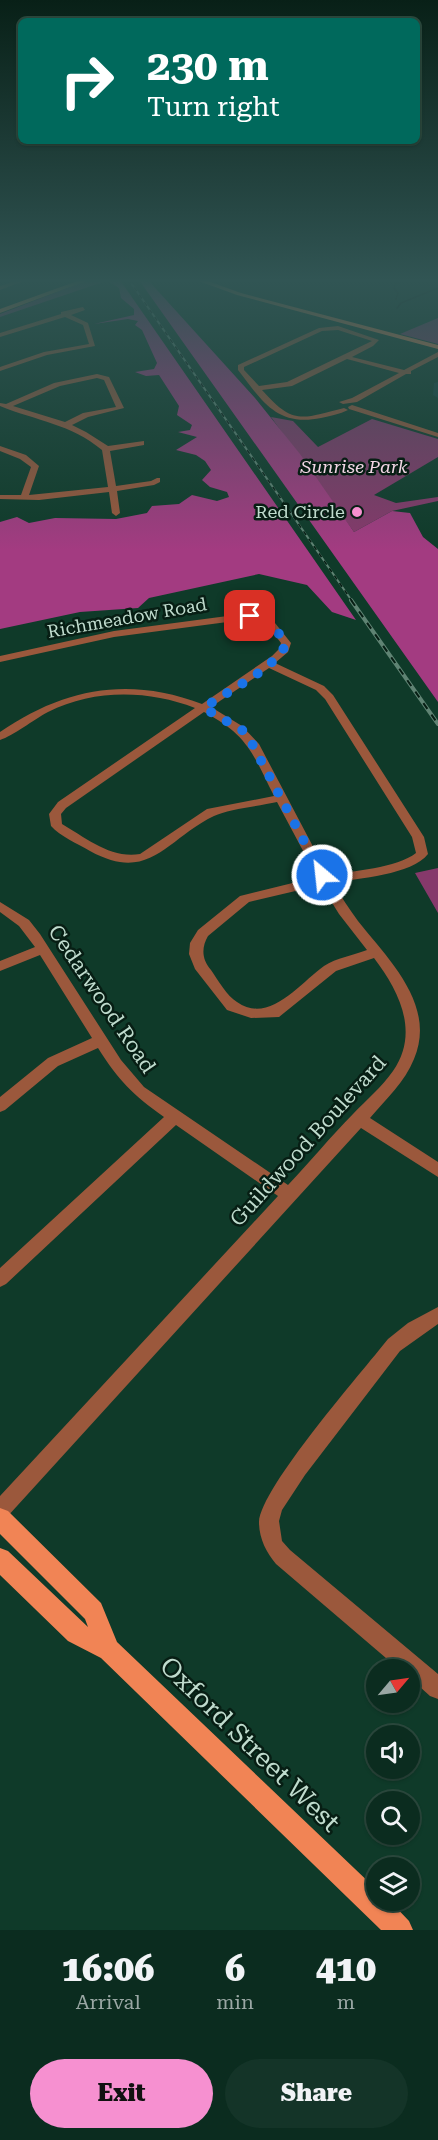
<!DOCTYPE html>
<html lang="en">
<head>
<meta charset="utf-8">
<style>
	body { margin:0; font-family:"Roboto Serif",serif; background:#143428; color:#f1f3f6; height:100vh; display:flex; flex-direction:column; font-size:22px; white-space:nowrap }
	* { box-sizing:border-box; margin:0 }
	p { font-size:20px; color:#9aa7a4 }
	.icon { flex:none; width:33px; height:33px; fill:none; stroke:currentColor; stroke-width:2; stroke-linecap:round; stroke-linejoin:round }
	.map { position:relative; height:1930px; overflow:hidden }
	.drawer { display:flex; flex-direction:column; background:#0b2c1f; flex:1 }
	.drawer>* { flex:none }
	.guide { position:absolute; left:18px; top:18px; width:402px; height:126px; border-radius:9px; box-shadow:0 2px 4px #0004,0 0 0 2px #2b483d; background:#00695c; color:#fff; overflow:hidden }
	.needle { width:39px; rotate:61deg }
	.buttons { position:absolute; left:366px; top:1659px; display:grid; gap:12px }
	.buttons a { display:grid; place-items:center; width:54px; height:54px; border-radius:50%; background:#0b2c1f; box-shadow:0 2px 4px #0004,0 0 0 2px #2b483d; font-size:30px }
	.pin { position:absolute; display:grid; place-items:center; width:51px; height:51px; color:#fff; margin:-26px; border-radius:12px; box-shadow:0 3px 9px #0006 }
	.me { position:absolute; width:66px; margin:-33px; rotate:332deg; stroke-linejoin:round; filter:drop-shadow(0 0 4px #0008) }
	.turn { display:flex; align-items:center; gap:21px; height:126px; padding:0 30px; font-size:27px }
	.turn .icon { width:78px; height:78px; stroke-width:2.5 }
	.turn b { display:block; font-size:42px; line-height:51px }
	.eta { display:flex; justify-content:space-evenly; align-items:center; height:102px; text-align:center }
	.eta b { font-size:36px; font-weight:800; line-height:42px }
	.cta { display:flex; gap:12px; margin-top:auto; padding:12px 30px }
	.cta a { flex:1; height:69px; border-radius:36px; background:#f690d0; color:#111; font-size:24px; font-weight:800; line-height:69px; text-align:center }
	.cta a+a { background:#143428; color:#f1f3f6 }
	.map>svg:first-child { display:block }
	.green { fill:#86396b }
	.forest { fill:#a33b81 }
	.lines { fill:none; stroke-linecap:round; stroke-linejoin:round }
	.stream { stroke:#091d14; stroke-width:1.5 }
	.minor { fill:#9b583c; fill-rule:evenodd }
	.major { fill:#f18455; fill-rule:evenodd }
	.rail-far1-casing { stroke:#5f8373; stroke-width:2 }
	.rail-casing { stroke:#5f8373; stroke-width:4 }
	.rail-far1 { stroke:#071e14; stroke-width:1.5; stroke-dasharray:4.5; stroke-linecap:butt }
	.rail { stroke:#071e14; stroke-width:2; stroke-dasharray:7; stroke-linecap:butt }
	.wall { fill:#16433d }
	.route { stroke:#1a73e8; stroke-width:10; stroke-dasharray:0 18 }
	.poi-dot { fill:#f690d0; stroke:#071e14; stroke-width:2 }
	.labels { text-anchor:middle; stroke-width:5; stroke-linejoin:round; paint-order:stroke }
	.far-park-label { font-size:18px; font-style:italic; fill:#f2d6e5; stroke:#071e14 }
	.far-poi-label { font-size:18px; fill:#bfdbcd; stroke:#071e14; text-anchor:end }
	.far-street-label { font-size:18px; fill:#bfdbcd; stroke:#071e14 }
	.street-label { font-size:21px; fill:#bfdbcd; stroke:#071e14 }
	.near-street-label { font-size:26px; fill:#bfdbcd; stroke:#071e14 }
</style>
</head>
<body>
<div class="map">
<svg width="438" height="1930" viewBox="0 0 438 1930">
	<rect width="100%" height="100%" fill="#0f3a29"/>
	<!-- green -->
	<path class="green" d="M88,280H109L0,317V314Z
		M438,318V344L400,334Z
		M271,417L293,421L318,447L372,419L438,439V457L374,495L396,503L438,497V501L392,511L354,532Z
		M438,868V913L415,873Z"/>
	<!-- forest -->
	<path class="forest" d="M120,280L356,620L332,612L307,585L259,574L149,598L138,608L80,612L0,629V522L17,517L29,523L55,518L116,519L147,513L152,506L179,504L192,495L217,501L229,497L227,492L210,487L202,480L211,470L205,461L196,455L176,450L197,437L178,432L190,430L192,425L177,415L179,406L159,375L146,376L135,372L154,369L157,363L142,330L135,325L138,321L128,319L94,324L134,315V309L121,298L119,288L108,281Z
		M139,280H148L255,398L300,454L354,532L392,511L410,513L423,537L438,549V702Z"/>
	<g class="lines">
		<!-- stream -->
		<path class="stream" d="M396,299L398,293L394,288L395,284L406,280
			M397,308L401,303L438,288"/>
		<!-- minor -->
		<path class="minor" d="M19,280H27L0,290V286Z
			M83,307L85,310L71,315L88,323L95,346L47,355L0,371V367L44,352L89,344L83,325L65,317L0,337V333L61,314V312Z
			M338,326L379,340L373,346L352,357L404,370L438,352V357L411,371V374H406L357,402L343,404L339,402L352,398L399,373L347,359L292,386L262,390C293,425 301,419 344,408L348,410C340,414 330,416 321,418C277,427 262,401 238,370V365L319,328ZM338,330L372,341L287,382L259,386L244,370V367L322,331Z
			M97,374L109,377L124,408L88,417L72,425L86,432L108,446L144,441V445L110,451L116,486L151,481L157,478H160V482L154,485L117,491L120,513L116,516L112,513L109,492L39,500L0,499V495H21L31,467L20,459L0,451V446L26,455L39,466L29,495L108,487L102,450C71,424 37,421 0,406V403L6,404L54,383ZM97,378L104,380L116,407L83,413L65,422L13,406L60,386Z
			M352,405L438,433V437L349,409L348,407Z
			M250,613L271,618L291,643L288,652L275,663L324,686L333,695L424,837L428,854C412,875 358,878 333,883C341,896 349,909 358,921C388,959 437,1005 414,1059C405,1082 386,1099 370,1118L438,1162V1177L361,1128L7,1517L0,1520V1496L278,1196L176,1125L6,1284L0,1287V1268L164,1117C132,1094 119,1081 98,1048L58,1066L5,1110L0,1112V1097L48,1058L92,1038L40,955L0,971V961L35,947L19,926L0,912V902L29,920L40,934L121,1060L144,1087L288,1185C310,1162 331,1136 353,1114C366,1100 382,1087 393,1071C420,1032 399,991 374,958L336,971L279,1017L251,1018L227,1010L195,969L189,954L190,943L198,930L240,896L317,877L277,802C260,806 228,809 214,816C166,839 150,884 90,851C78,844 60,836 51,826L49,814L58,802L195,708C148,690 94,689 48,712C33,720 13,736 0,740V732C64,688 129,676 202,704L272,656L279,649L281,643L265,622L250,619L114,637L0,662V656L114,631ZM269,668L316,690L325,699L412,837L416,853C397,868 352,871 328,875L259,744L242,726L211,707ZM204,712C248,735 253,754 274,796L207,809L140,854C111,859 86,838 62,824L61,814L66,808ZM321,885L339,914L367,950C354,955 336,958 324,966C300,983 269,1025 237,1002C227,996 218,980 211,970C202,960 201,948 208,936L249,902Z
			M438,1307V1324L400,1351L305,1475L282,1510L279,1521L282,1541L290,1550L438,1674V1699L430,1696L410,1678V1670H400L276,1564C266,1552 259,1538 259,1522C261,1487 362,1372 388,1339L408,1323Z"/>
		<!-- major -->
		<path class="major" d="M80,280H89L0,313V309Z
			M196,280H205L241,293L438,345V349L237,295Z
			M0,1508L8,1511L101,1603L117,1642L376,1889V1900H389L409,1921L413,1930H381L101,1658L68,1641L0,1575V1548L8,1551L88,1627L85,1619L0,1534Z"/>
		<defs>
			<path id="rail-far1" d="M129,280L352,601"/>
			<path id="rail" d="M351,600L438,724"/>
		</defs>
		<!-- rail-far1 casing -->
		<use href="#rail-far1" class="rail-far1-casing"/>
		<!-- rail casing -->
		<use href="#rail" class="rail-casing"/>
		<!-- rail-far1 -->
		<use href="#rail-far1" class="rail-far1"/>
		<!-- rail -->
		<use href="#rail" class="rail"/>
	</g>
	<!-- wall -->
	<path class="wall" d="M280,280H296L290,282Z
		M438,382V398L433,395L434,383Z"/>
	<!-- sky -->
	<linearGradient id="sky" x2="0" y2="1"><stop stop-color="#082017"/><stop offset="0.51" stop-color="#315554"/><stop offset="1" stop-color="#315554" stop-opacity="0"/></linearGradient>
	<rect width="438" height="550" fill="url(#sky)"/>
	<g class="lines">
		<!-- route -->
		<path class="route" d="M250,616L268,620L286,643C279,667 225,692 204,708L242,730L249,738L322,875"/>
	</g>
	<!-- markers -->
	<circle class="poi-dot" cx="357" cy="512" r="6"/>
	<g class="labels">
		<!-- far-park labels -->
		<g class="far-park-label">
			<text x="354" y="473">Sunrise Park</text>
		</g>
		<!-- far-poi labels -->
		<g class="far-poi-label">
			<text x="345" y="518">Red Circle</text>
		</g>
		<!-- far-street labels -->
		<g class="far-street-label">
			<text transform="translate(127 618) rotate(-10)" y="6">Richmeadow Road</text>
		</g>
		<!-- street labels -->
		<g class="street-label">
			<text transform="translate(102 999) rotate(56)" y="7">Cedarwood Road</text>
			<text transform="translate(308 1141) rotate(-48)" y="7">Guildwood Boulevard</text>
		</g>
		<!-- near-street labels -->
		<g class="near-street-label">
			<text transform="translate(250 1744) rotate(44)" y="9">Oxford Street West</text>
		</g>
	</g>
</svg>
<div class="buttons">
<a><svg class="needle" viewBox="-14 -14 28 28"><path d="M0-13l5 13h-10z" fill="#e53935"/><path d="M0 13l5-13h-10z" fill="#9aa7a4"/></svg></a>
<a><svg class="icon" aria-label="sound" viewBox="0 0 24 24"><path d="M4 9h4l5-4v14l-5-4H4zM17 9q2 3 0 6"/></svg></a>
<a><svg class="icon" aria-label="search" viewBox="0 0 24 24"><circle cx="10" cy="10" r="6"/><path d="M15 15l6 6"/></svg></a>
<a><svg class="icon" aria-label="layers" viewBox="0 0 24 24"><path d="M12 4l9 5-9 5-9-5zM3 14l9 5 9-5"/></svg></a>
</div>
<div class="pin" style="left:250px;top:616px;background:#d93025"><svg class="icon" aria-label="arrive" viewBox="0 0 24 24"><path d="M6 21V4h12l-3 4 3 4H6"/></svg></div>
<svg class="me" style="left:322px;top:875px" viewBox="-20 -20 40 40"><circle r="17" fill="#1a73e8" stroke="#fff" stroke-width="3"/><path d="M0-11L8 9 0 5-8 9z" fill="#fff"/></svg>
<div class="guide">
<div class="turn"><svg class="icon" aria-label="right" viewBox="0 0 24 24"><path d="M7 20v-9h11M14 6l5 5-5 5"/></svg><div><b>230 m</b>Turn right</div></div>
</div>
</div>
<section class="drawer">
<div class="eta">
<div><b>16:06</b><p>Arrival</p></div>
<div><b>6</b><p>min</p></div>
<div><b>410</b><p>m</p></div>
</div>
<div class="cta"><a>Exit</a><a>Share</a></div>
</section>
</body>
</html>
